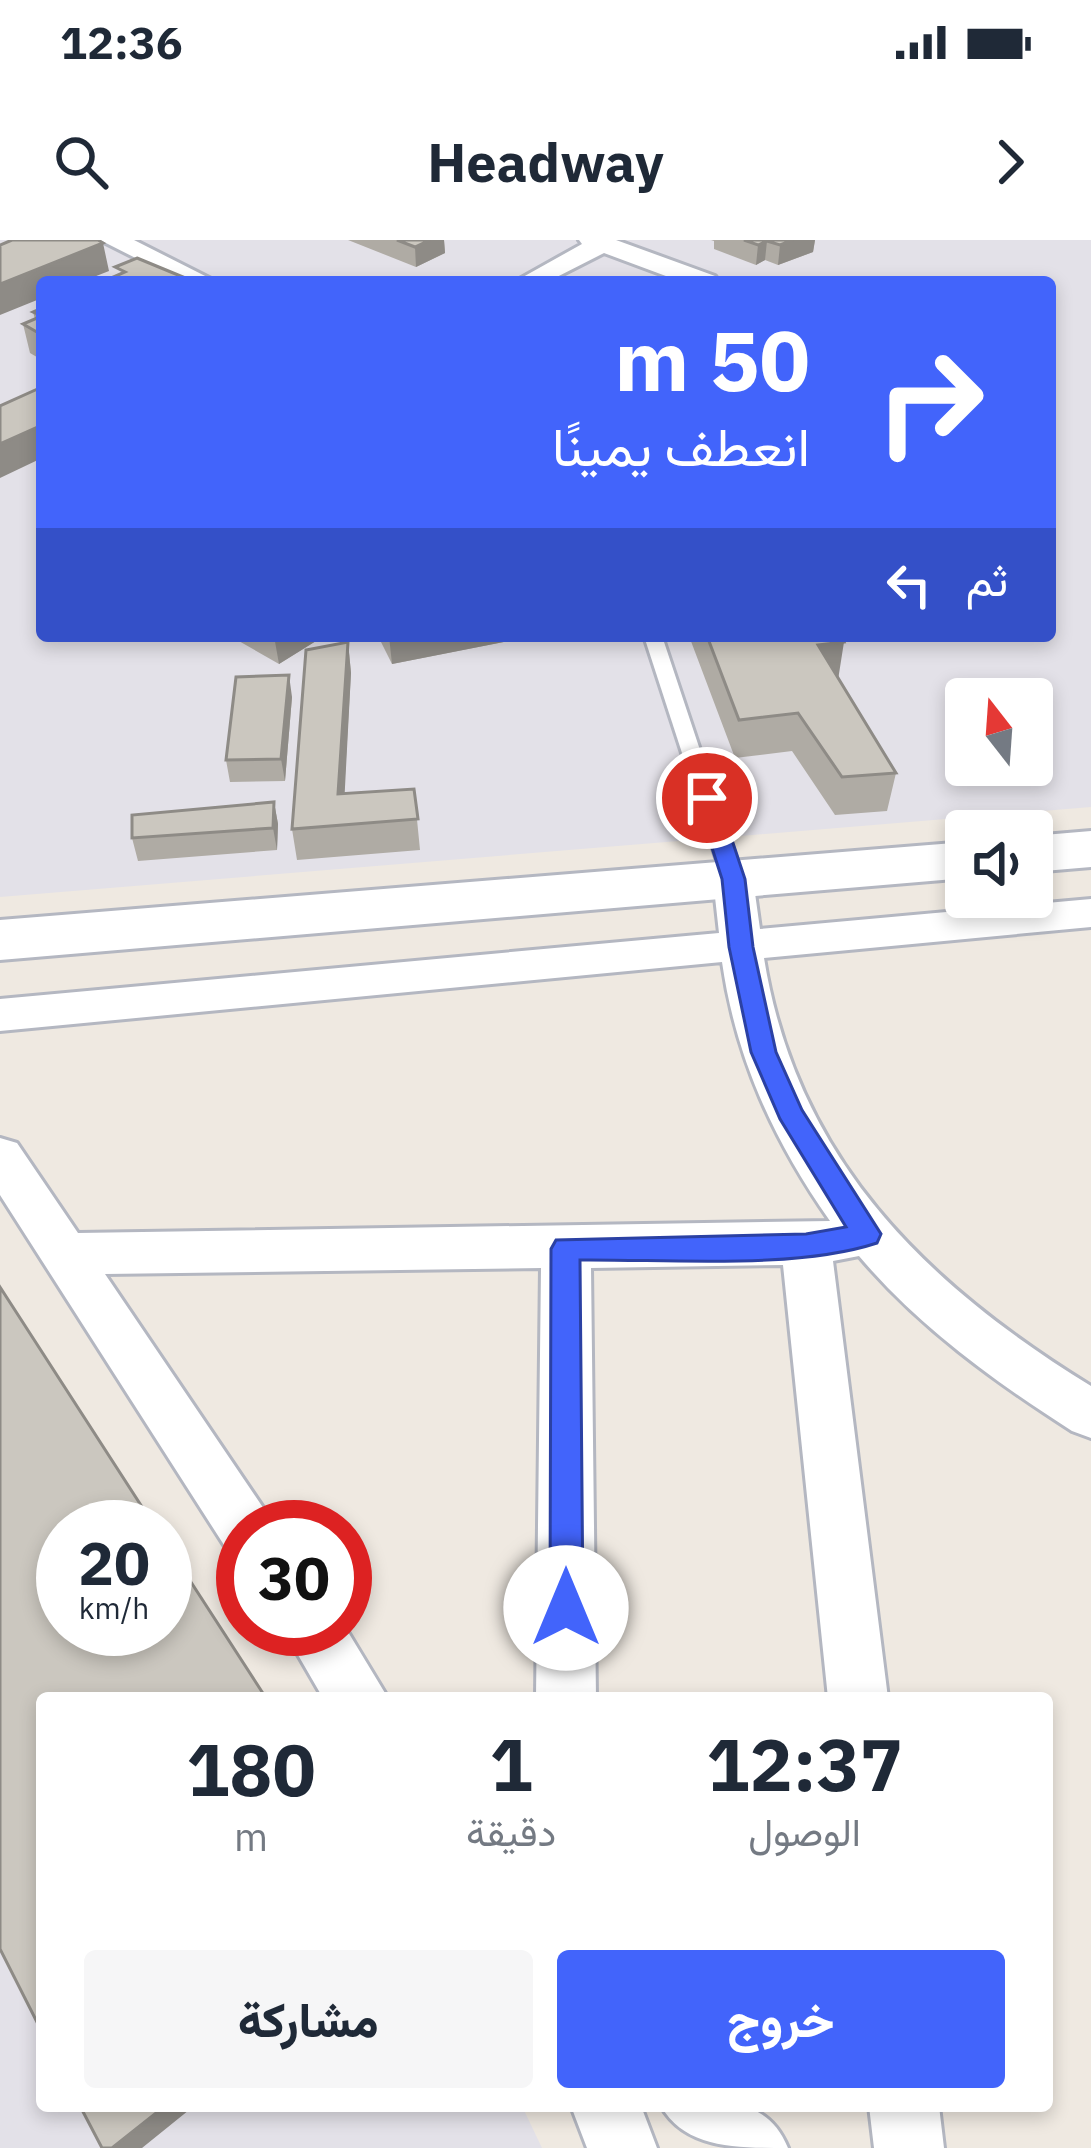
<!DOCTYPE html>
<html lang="ar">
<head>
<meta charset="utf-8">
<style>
	body { margin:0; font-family:"IBM Plex Sans",Vazirmatn,sans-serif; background:#f6f6f7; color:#1f2937; direction:rtl; height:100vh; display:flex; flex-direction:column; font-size:45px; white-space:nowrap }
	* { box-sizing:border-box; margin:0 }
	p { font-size:39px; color:#747a83 }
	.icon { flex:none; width:66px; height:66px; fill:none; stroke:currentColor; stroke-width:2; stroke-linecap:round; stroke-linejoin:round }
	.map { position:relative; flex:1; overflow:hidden; direction:ltr }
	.sheet { position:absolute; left:36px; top:1452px; width:1017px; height:420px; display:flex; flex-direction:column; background:#fff; border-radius:12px; box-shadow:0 6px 18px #0003; direction:rtl }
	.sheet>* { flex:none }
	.hud { position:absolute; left:36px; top:36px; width:1020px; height:366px; border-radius:12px; box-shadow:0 6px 18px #0003; direction:rtl; background:#4264fb; color:#fff; overflow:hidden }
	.needle { width:78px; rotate:343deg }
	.buttons { position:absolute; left:945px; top:438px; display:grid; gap:24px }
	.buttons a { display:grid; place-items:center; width:108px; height:108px; border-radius:12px; background:#fff; box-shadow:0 6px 18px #0003; font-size:60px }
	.speed { position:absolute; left:36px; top:1260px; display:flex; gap:24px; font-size:60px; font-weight:700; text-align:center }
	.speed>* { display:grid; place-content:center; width:156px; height:156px; border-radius:50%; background:#fff; box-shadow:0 6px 18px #0003; line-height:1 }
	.speed small { font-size:30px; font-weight:400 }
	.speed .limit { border:18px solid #d22; background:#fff; color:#111 }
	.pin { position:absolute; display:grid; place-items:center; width:102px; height:102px; color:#fff; margin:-51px; border:6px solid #fff; border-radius:50%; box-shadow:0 3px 12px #0007 }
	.me { position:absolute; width:132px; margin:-66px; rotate:0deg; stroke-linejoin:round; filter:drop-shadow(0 0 9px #0008) }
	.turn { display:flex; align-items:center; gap:42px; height:252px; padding:0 48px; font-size:54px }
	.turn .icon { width:156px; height:156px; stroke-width:2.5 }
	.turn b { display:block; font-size:84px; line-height:102px }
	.then { display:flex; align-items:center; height:114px; padding:0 48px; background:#0003; gap:24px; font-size:45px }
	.eta { display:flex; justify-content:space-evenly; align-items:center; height:204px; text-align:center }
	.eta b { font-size:72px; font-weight:800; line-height:84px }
	.action { display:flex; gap:24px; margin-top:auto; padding:24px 48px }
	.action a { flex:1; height:138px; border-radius:12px; background:#4264fb; color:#fff; font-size:48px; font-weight:800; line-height:138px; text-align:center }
	.action a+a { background:#f6f6f7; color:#1f2937 }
	.status { display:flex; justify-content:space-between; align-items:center; height:84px; padding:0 60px; background:#fff; direction:ltr }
	.status svg { height:33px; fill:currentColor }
	header { display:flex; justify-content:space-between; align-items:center; height:156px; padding:0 48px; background:#fff; font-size:54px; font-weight:800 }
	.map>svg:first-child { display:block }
	.industrial { fill:#e3e1e8; fill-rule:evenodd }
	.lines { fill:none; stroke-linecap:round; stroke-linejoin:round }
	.lane-casing { stroke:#b4b7c1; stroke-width:6 }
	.street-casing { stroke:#b4b7c1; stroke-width:6 }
	.secondary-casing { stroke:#b4b7c1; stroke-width:6 }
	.lane { fill:#fff; fill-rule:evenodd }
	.street { fill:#fff; fill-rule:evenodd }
	.secondary { fill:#fff; fill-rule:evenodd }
	.wall { fill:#afaba4 }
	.shaded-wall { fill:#8e8b86 }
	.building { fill:#cbc7bf; stroke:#8e8b86; stroke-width:3 }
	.route { fill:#4264fb; stroke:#2b41a3; stroke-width:3 }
</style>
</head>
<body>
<div class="status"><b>12:36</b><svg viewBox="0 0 49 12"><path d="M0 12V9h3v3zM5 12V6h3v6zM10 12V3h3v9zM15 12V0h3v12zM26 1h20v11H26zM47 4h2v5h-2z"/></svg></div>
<header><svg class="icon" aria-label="forward" viewBox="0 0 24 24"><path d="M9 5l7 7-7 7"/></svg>Headway<svg class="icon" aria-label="search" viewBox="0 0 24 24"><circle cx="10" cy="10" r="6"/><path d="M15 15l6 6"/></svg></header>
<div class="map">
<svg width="1091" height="1908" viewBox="0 0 1091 1908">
	<rect width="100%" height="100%" fill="#efe9e1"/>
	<!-- industrial -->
	<path class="industrial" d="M0,0H1091V567L0,657ZM42,42H1050V396H42ZM966,459H1032V525H966Z
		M0,1054L63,1287V1389H165L261,1458H42V1866H522L542,1908H0Z"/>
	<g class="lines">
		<defs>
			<path id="lane" d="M644,396H662L743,639L740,644H726L723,639Z"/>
			<path id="street" d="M100,0H134L217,42H183Z
				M579,0H616L715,36L719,42H682L604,13L547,42H514L582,4Z
				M733,625L747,629L753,639L760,689L1091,659V687L764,718C796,918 925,1044 1091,1146V1198L1072,1191C994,1141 919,1087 859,1016L833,1021L888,1458H828L783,1025L591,1028L596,1458H536L541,1028L105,1034L264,1269L272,1287H243V1313L224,1305L0,955V898L17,903L78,993L830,981C774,901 736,819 722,722L0,791V759L719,693L713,639L719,629Z
				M345,1387L388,1458H323L283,1389Z
				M571,1866H641L657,1908H587Z
				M661,1866C715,1866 764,1850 788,1908C734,1908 685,1908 661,1866Z
				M869,1866H939L944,1908H874Z"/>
			<path id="secondary" d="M1091,591V627L1032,632V596Z
				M966,602V638L0,720V680Z"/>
		</defs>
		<!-- lane casing -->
		<use href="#lane" class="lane-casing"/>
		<!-- street casing -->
		<use href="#street" class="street-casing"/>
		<!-- secondary casing -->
		<use href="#secondary" class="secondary-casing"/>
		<!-- lane -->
		<use href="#lane" class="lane"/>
		<!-- street -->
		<use href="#street" class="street"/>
		<!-- secondary -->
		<use href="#secondary" class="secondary"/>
	</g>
	<!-- wall -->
	<path class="wall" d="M348,0H444L445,13L416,27Z
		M711,0H815L813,12L778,25L765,20L756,25L714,9V1Z
		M42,68V120L30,113L23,84L35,79L33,72Z
		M230,396H324L279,424Z
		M378,396H534L392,424Z
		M689,396H841L838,438L896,533L887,571L835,575L792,511L735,518Z
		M348,402L351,433L344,553L414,549L420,610L297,620L292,589Z
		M292,457L285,541L230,542L226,520Z
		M274,562L278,584L277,610L138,621L132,598Z"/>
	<!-- shaded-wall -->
	<path class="shaded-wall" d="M430,0H444L445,13L416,27L415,7Z
		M793,0H815L813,12L778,25L780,5Z
		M767,1L765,20L756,25L758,5Z
		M103,3L109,31L81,42H42V58L0,75V44Z
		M42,185V218L0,238V204Z
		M274,396H324L279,424Z
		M389,396H534L392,424Z
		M348,402L351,433L343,585L338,554Z
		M844,402L838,440L818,405Z
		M289,435L292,457L285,541L281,519Z
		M274,562L278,584L277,610L273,588Z
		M165,1866H194L142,1908H112Z"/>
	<!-- building -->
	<path class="building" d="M12,0H98L103,3L0,44V5Z
		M397,0H430L415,7Z
		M744,0H793L780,5L767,1L758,5Z
		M137,18L195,42H102L125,32L115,27Z
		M42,68V95L23,84L42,76L33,72Z
		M42,147V185L0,204V166Z
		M707,396H841L844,402L818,405L896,533L842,537L798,473L739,480Z
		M348,402L338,554L414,549L418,579L292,589L306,410Z
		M289,435L281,519L226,520L236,437Z
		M274,562L273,588L132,598V575Z
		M0,1047L155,1287H63V1389H165V1302L266,1458H42V1792L0,1709Z
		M80,1866H165L112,1908H102Z"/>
	<!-- route -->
	<path class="route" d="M707,551L718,558L745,639L753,707L776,812L802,870L881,994L877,1003C795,1030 667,1019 580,1020L583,1368L578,1379L566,1384L554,1379L550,1368L551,1009L556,1000L806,994L846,987L780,879L751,812L729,707L722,639L696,558Z"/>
</svg>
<div class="buttons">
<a><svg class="needle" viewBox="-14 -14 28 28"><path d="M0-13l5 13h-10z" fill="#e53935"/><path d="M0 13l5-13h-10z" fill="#747a83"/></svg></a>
<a><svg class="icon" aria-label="sound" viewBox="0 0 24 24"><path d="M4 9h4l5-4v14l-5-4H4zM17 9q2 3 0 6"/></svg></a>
</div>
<div class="speed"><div>20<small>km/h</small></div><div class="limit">30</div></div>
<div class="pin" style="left:707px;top:558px;background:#d93025"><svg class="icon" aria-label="arrive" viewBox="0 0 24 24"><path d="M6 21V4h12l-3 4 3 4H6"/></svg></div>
<svg class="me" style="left:566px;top:1368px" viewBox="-20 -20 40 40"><circle r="19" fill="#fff"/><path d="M0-13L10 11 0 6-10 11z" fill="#4264fb"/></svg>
<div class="hud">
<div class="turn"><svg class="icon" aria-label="right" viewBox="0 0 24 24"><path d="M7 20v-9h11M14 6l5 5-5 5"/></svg><div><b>50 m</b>انعطف يمينًا</div></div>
<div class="then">ثم<svg class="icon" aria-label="left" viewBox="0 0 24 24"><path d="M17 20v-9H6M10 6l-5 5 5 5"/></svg></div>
</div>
<section class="sheet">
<div class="eta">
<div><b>12:37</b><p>الوصول</p></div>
<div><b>1</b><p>دقيقة</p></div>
<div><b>180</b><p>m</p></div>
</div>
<div class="action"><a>خروج</a><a>مشاركة</a></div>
</section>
</div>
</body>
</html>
